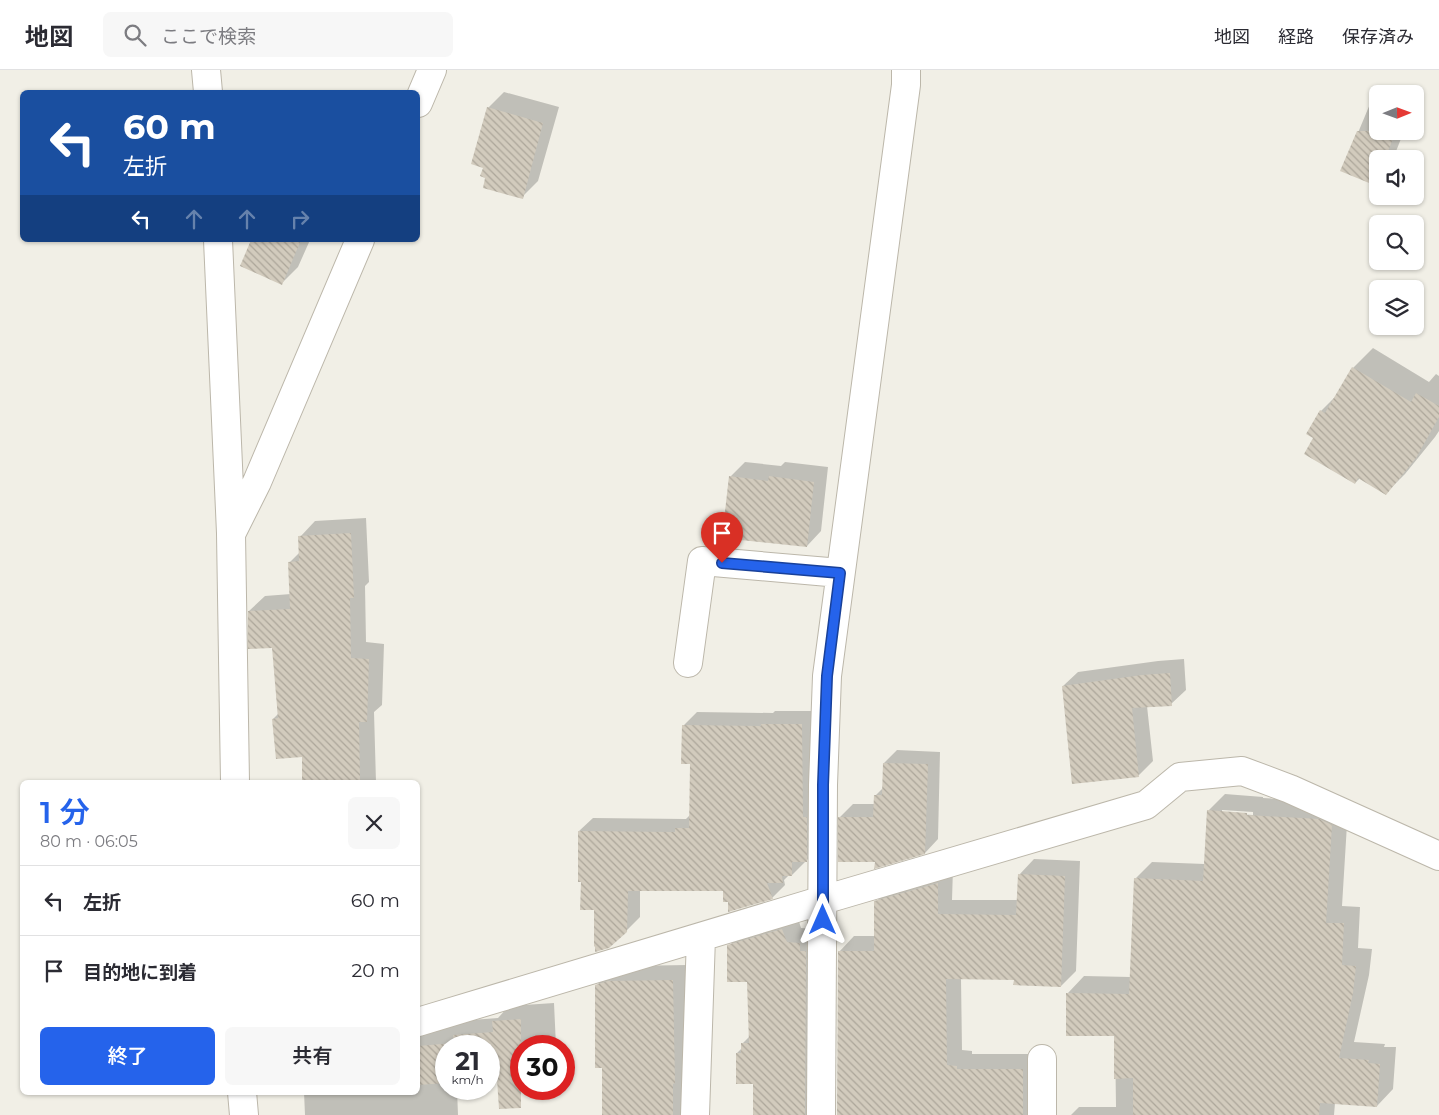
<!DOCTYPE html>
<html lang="ja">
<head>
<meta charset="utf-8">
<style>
	body { margin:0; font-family:Montserrat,"Noto Sans JP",sans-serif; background:#f7f7f7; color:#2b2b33; height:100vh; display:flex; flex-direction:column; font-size:19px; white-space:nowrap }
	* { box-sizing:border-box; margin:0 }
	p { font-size:16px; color:#7c7c81 }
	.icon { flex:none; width:28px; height:28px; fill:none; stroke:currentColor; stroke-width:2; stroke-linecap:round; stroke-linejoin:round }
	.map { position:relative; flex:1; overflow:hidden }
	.drawer { position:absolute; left:20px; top:710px; width:400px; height:315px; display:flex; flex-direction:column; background:#fff; border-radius:8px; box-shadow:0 1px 4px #0004 }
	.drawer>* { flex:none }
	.hud { position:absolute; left:20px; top:20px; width:400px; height:152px; border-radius:8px; box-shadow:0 1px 4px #0004; background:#1a4fa0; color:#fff; overflow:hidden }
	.needle { width:32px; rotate:89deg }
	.fabs { position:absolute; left:1369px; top:15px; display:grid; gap:10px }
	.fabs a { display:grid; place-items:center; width:55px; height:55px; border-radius:8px; background:#fff; box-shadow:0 1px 4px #0004; font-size:25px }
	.speed { position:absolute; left:435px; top:965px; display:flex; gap:10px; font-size:25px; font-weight:700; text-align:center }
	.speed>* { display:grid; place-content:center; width:65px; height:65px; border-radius:50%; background:#fff; box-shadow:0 1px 4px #0004; line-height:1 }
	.speed small { font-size:12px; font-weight:400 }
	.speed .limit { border:8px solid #d22; background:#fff; color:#111 }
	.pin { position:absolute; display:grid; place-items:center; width:42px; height:42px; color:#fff; margin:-51px -21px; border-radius:50% 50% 50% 0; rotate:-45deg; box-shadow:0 0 5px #0007 }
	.pin .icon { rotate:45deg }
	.me { position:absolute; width:55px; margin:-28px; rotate:0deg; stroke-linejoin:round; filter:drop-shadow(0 0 4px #0008) }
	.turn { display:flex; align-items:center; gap:18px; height:105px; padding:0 20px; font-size:22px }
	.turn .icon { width:65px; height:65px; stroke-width:2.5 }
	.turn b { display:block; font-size:35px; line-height:42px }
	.lanes { display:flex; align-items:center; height:48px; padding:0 20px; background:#0003; justify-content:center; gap:25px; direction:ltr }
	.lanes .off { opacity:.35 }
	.round { display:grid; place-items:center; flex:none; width:52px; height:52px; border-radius:8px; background:#f7f7f7 }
	.headline { display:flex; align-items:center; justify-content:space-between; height:85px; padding:0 20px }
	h1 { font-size:30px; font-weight:600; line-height:38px; color:#2563eb }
	.primary-button { display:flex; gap:10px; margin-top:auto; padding:10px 20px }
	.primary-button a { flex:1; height:58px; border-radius:8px; background:#2563eb; color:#fff; font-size:20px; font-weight:600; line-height:58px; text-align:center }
	.primary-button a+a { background:#f7f7f7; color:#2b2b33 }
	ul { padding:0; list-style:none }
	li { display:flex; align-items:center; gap:15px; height:70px; padding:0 20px; border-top:1px solid #e1e1e2 }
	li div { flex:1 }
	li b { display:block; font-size:19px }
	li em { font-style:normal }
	header { display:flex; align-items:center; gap:30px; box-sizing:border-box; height:70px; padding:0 25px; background:#fff; border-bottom:1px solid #e1e1e2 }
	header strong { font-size:24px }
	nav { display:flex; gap:28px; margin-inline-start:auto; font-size:18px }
	.search { width:350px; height:45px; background:#f7f7f7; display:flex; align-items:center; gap:12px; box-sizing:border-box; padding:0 18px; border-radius:8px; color:#7c7c81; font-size:19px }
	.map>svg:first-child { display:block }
	.shadow { fill:#0003; fill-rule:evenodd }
	.building { fill:url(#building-back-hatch) }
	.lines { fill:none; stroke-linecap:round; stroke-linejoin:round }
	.minor-casing { stroke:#bcb7aa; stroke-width:30 }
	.minor { stroke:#fff; stroke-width:28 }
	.route-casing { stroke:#184099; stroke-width:12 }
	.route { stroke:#2563eb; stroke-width:9 }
</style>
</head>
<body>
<header>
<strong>地図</strong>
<div class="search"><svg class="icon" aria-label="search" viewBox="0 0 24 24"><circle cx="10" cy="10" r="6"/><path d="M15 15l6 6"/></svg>ここで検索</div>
<nav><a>地図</a><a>経路</a><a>保存済み</a></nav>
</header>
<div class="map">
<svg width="1439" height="1045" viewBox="0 0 1439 1045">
	<defs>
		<pattern id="building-back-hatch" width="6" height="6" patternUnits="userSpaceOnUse" patternTransform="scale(1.25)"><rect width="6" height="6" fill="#d2cbbd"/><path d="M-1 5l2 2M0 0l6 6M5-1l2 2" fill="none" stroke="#aca69a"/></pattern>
	</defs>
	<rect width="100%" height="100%" fill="#f1efe6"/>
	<!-- shadow -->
	<path class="shadow" d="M1386,18L1401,24H1380Z
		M504,22L559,37L538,111L522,127L487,107L488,38Z
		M1378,26V61H1404L1393,89H1378V110L1374,114L1342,101L1370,34Z
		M252,170H310L298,197L282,213Z
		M1373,278L1429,312L1436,304L1439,306V361L1435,367L1405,404L1385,424L1360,408L1355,413L1314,368L1321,341L1337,325L1353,298Z
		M745,392L781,396L785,392L828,397L821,461L807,476L730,407Z
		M366,448L369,512L365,516L366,572L384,574L382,635L374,642L376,712H303V686L273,649L278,644L273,577L249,541L265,526L291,524L290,492L300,482V467L315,451Z
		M1184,589L1186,620L1171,634L1147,636L1153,691L1138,706L1063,616L1078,602L1158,591Z
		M775,641H815L820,777L792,805H789L784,810L785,815L772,828L729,831L724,820H640V847L626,861L595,838L582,811L579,761L593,748L686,749L690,745L692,693L683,656L697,642L773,643Z
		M897,680L940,682L938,769L925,783L876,790L840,747L853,734H875L876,725L884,717V693Z
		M1225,724L1263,727V728L1336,733L1348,738L1342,836L1360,837L1358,878L1372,879L1369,905L1354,972L1385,974L1384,977H1396L1393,1019L1377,1036L1335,1033L1334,1045H1071L1079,1037H1116L1115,965L1068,923L1084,906L1131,907L1135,809L1152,792L1205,794L1208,741ZM1222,740L1253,742V745L1222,743Z
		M1034,789L1080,791L1076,901L1061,916L1015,908H961L962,980L972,981V984H1038L1055,1045H838L839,882L854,866H876V832L891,816L953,798L952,830H1018L1019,805Z
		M797,845L801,858L814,859L813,1045H754V1013L737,983L742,978V974L750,966L749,911L729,876L744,861Z
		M688,895V1045H603V997L597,915L612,900L624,896Z
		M554,933L556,976H521V1010L506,1011L505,1007L489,1008V976H446V1019H457L458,1045H305L304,1022H418V943V954L498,948L509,936Z"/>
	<!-- building -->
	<path class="building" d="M487,37L543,53L523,129L483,118L485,108L480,106L483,98L471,94Z
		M1357,61H1396L1385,89H1378V106L1374,115L1340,101Z
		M251,170H301L282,215L240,196Z
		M1352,297L1411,332L1416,323L1439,336V347L1416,388L1386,425L1358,408L1355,414L1304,384L1313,368L1306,364L1320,340L1325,343Z
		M729,406L768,411L769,406L814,412L807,477L722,468Z
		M351,463L354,528H350L351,588L369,589L367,652H359L360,712H302V687L276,689L272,649L278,648L272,578L248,579V541L290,539L288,492L299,491L298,466Z
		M1170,603L1172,636L1132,638L1139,707L1072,714L1062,616L1142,605Z
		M761,654H802L803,747H807V792H792V806H782L783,813H767L773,829L728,842V832H723V821H628L627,862L609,878L595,882V876L594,877V840H580L581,812H578V761L675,762V758H689L690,694H681L682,655L761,656Z
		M883,693L928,694L925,784L874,799L875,792H838V747H873L874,725H882Z
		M1207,740L1247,743V745L1319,749L1332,755L1326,853H1344L1342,895L1356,896L1353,923L1339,988L1369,990L1368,993L1380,994L1377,1037L1320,1033L1319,1045H1133V1008L1114,1009V966H1066V923L1129,924L1134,808L1203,811Z
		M1018,804L1065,806L1061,917L1013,915L1014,910L946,909L947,995L957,996V999H1023V1045H837L838,881H874V831L938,813V844L1016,845Z
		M782,859L787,872L800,873V881H806L805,1045H753V1014H736V983H741V973H749L747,912H727V875Z
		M673,910L675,1013L673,1014V1045H602V998H595V915L608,911Z
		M521,949V1038L499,1039L497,1009L489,1010V976H446V1013L418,1015V976L454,973L453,965L493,962L492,951Z"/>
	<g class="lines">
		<defs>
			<path id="minor" d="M206,0L208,22
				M418,33L432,0
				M218,170L231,463
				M688,593L702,491L840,503
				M235,712L231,464L257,412L360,170
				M418,952L823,830L1146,735L1180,707L1242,701L1290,719L1439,786
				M242,1022L244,1045
				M695,1045L701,867
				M821,1045L823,715L827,606L906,15V0
				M1042,1045V989"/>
		</defs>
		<!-- minor casing -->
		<use href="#minor" class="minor-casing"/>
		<!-- minor -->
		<use href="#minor" class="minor"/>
	</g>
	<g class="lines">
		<defs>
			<path id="route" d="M722,493L840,503L827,606L823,715V850"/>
		</defs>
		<!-- route casing -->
		<use href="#route" class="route-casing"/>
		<!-- route -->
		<use href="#route" class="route"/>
	</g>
</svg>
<div class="fabs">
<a><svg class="needle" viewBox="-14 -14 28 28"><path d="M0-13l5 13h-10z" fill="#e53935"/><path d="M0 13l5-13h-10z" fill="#7c7c81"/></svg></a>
<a><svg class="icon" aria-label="sound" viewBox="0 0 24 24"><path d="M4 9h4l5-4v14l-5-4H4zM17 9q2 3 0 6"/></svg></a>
<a><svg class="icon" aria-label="search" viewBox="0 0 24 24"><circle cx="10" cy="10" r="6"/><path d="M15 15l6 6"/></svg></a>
<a><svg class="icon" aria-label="layers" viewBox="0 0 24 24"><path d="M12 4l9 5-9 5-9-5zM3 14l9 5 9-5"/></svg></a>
</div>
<div class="speed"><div>21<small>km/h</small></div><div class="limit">30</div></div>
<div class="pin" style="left:722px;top:493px;background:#d93025"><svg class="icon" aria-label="arrive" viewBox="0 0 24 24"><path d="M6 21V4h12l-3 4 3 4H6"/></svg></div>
<svg class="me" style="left:823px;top:850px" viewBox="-20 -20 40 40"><path d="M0-17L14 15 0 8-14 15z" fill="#2563eb" stroke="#fff" stroke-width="4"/></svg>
<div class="hud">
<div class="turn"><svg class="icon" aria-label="left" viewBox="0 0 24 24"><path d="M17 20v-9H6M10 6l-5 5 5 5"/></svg><div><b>60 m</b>左折</div></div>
<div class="lanes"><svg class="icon" aria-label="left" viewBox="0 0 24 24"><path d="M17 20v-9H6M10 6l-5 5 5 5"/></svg><svg class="icon off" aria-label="ahead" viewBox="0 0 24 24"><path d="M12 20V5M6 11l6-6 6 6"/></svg><svg class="icon off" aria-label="ahead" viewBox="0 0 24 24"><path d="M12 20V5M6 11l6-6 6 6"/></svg><svg class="icon off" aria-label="right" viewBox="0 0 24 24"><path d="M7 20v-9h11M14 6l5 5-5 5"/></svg></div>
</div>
<section class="drawer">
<div class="headline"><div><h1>1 分</h1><p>80 m · 06:05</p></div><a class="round"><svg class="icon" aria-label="close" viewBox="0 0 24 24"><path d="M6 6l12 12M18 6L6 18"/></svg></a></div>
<ul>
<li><svg class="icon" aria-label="left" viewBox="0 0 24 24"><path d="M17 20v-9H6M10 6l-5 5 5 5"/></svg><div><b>左折</b></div><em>60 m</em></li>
<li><svg class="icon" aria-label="arrive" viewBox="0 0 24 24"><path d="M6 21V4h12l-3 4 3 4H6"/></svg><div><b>目的地に到着</b></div><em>20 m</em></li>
</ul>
<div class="primary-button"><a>終了</a><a>共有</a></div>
</section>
</div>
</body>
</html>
